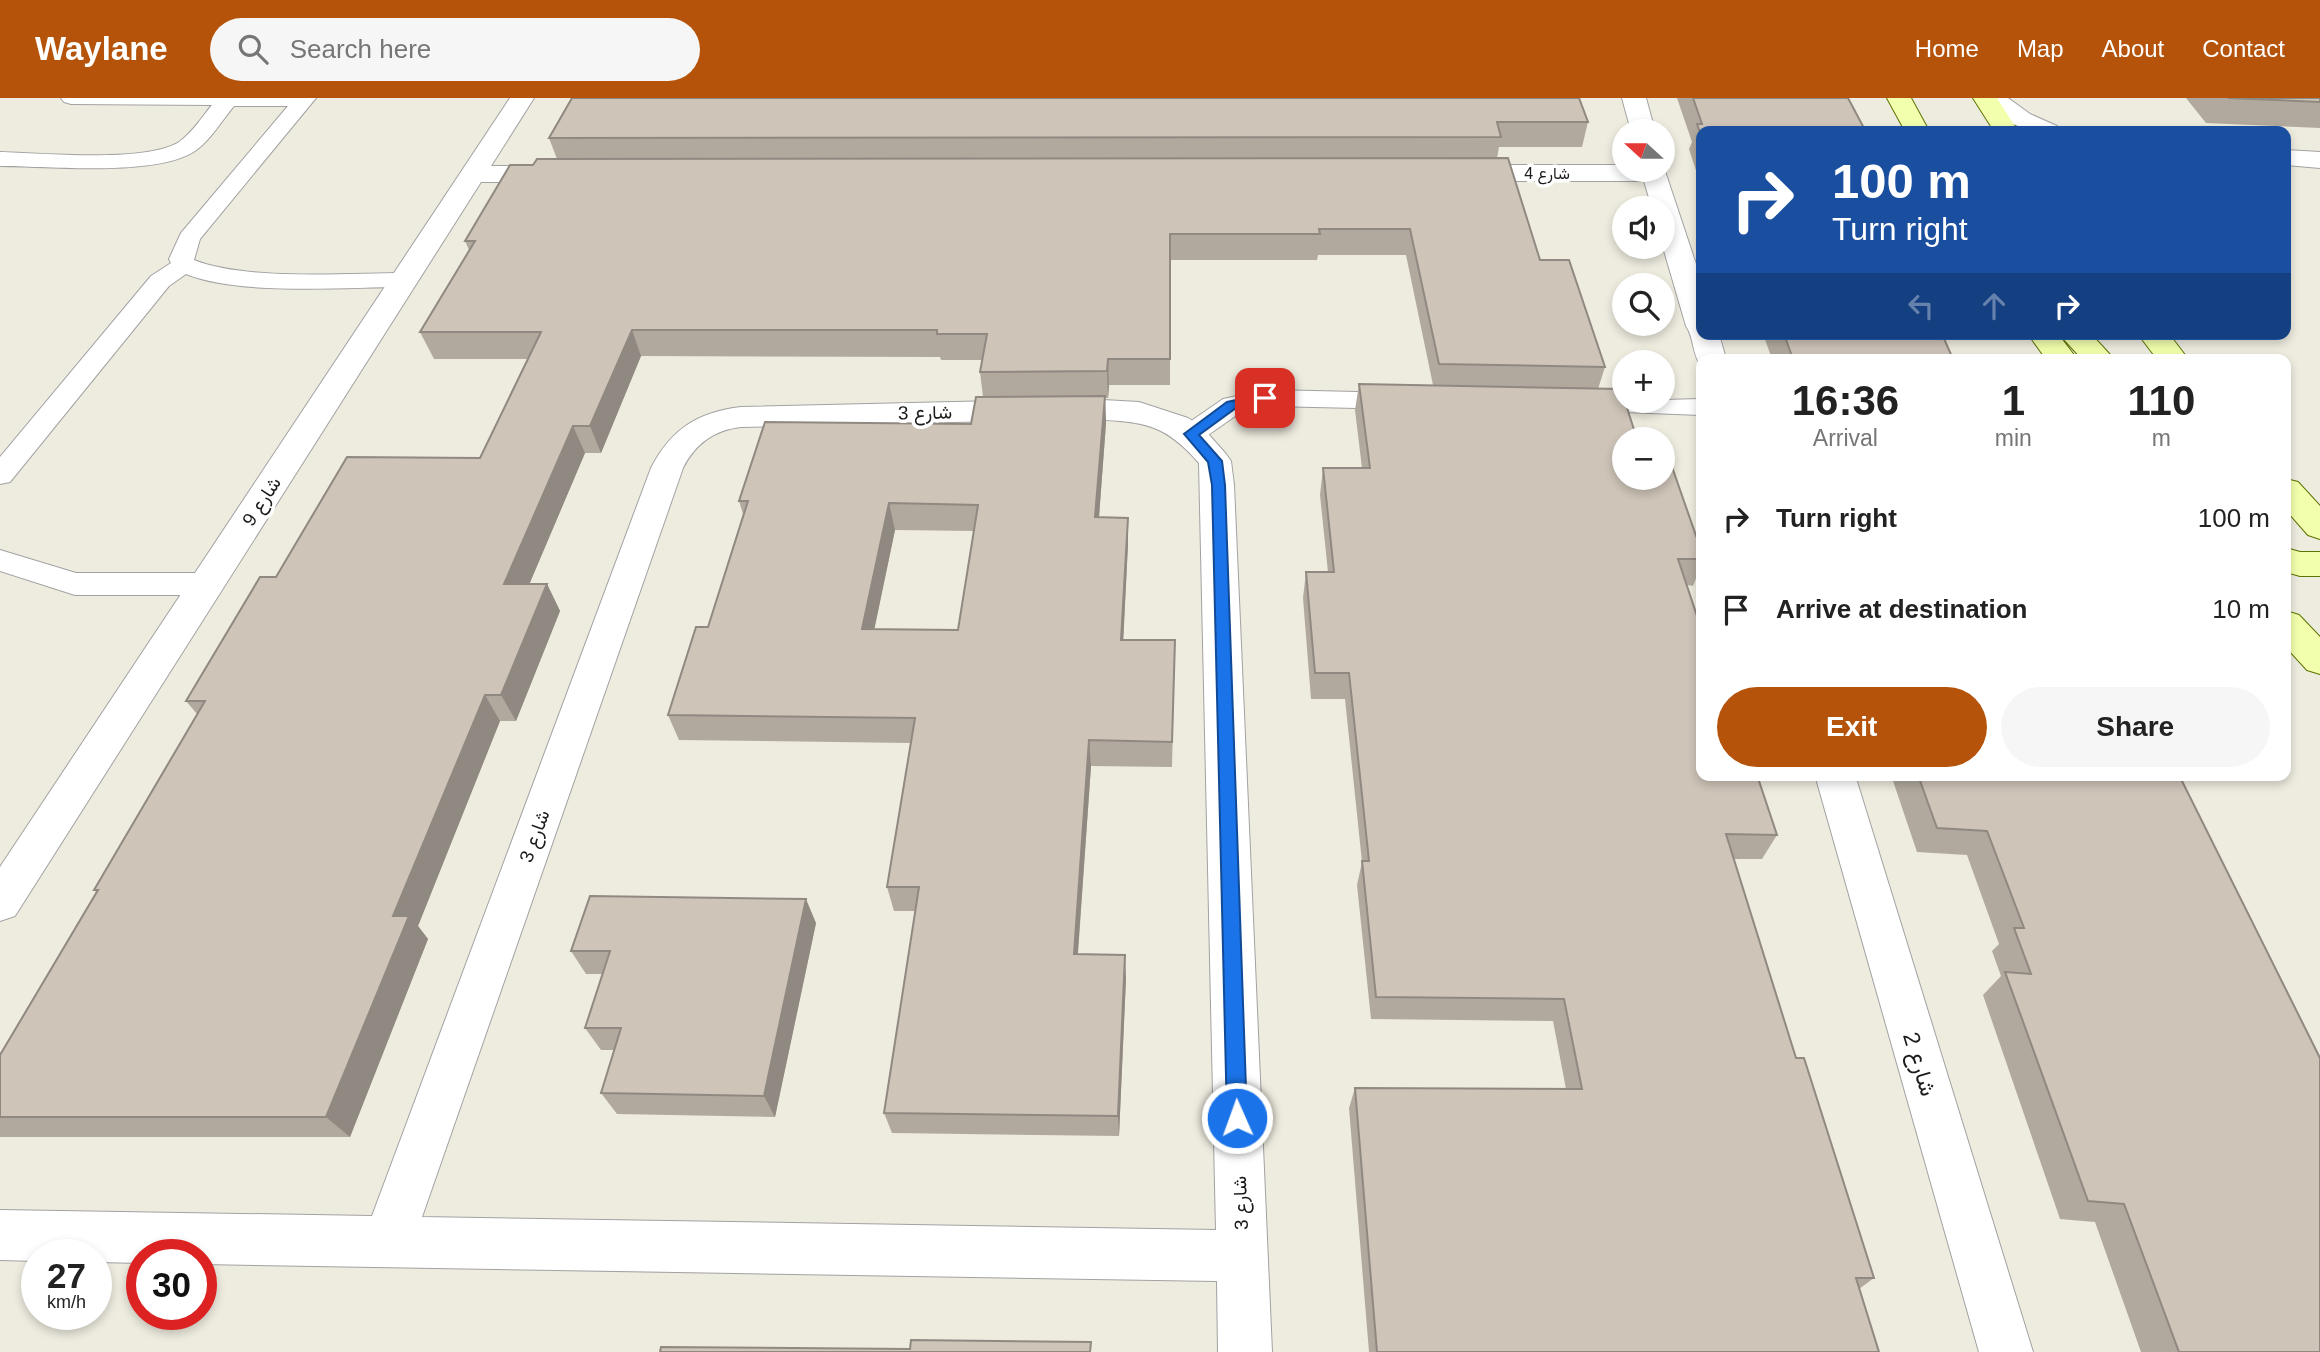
<!DOCTYPE html>
<html lang="en">
<head>
<meta charset="utf-8">
<style>
	body { margin:0; font-family:Helvetica,Vazirmatn,sans-serif; background:#f6f6f6; color:#222; height:100vh; display:flex; flex-direction:column; font-size:26px; white-space:nowrap }
	* { box-sizing:border-box; margin:0 }
	p { font-size:23px; color:#767676 }
	.icon { flex:none; width:38px; height:38px; fill:none; stroke:currentColor; stroke-width:2; stroke-linecap:round; stroke-linejoin:round }
	.map { position:relative; flex:1; overflow:hidden }
	.drawer { position:absolute; left:1696px; top:256px; width:595px; height:427px; display:flex; flex-direction:column; background:#fff; border-radius:14px; box-shadow:0 4px 10px #0003 }
	.drawer>* { flex:none }
	.hud { position:absolute; left:1696px; top:28px; width:595px; height:214px; border-radius:14px; box-shadow:0 4px 10px #0003; background:#1a4fa0; color:#fff; overflow:hidden }
	.needle { width:46px; rotate:291deg }
	.controls { position:absolute; left:1612px; top:21px; display:grid; gap:14px }
	.controls a { display:grid; place-items:center; width:63px; height:63px; border-radius:50%; background:#fff; box-shadow:0 4px 10px #0003; font-size:35px }
	.speed { position:absolute; left:21px; top:1141px; display:flex; gap:14px; font-size:35px; font-weight:700; text-align:center }
	.speed>* { display:grid; place-content:center; width:91px; height:91px; border-radius:50%; background:#fff; box-shadow:0 4px 10px #0003; line-height:1 }
	.speed small { font-size:18px; font-weight:400 }
	.speed .limit { border:10px solid #d22; background:#fff; color:#111 }
	.pin { position:absolute; display:grid; place-items:center; width:60px; height:60px; color:#fff; margin:-30px; border-radius:14px; box-shadow:0 4px 10px #0006 }
	.me { position:absolute; width:77px; margin:-38px; rotate:358deg; stroke-linejoin:round; filter:drop-shadow(0 0 5px #0008) }
	.turn { display:flex; align-items:center; gap:24px; height:147px; padding:0 21px; font-size:32px }
	.turn .icon { width:91px; height:91px; stroke-width:2.5 }
	.turn b { display:block; font-size:49px; line-height:60px }
	.lanes { display:flex; align-items:center; height:66px; padding:0 21px; background:#0003; justify-content:center; gap:35px; direction:ltr }
	.lanes .off { opacity:.35 }
	.eta { display:flex; justify-content:space-evenly; align-items:center; height:119px; text-align:center }
	.eta b { font-size:42px; font-weight:700; line-height:49px }
	.button { display:flex; gap:14px; margin-top:auto; padding:14px 21px }
	.button a { flex:1; height:80px; border-radius:42px; background:#b45309; color:#fff; font-size:28px; font-weight:700; line-height:80px; text-align:center }
	.button a+a { background:#f6f6f6; color:#222 }
	ul { padding:0; list-style:none }
	li { display:flex; align-items:center; gap:21px; height:91px; padding:0 21px }
	li div { flex:1 }
	li b { display:block; font-size:26px }
	li em { font-style:normal }
	header { display:flex; align-items:center; gap:42px; box-sizing:border-box; height:98px; padding:0 35px; background:#b45309; color:#fff }
	header strong { font-size:33px }
	nav { display:flex; gap:38px; margin-inline-start:auto; font-size:24px }
	.search { width:490px; height:63px; background:#f6f6f6; display:flex; align-items:center; gap:18px; box-sizing:border-box; padding:0 24px; border-radius:38px; color:#767676; font-size:26px }
	.map>svg:first-child { display:block }
	.lines { fill:none; stroke-linecap:round; stroke-linejoin:round }
	.service-casing { stroke:#a2a2a2; stroke-width:2 }
	.minor-casing { stroke:#a2a2a2; stroke-width:2 }
	.secondary-casing { stroke:#5c7400; stroke-width:2 }
	.service { fill:#fff; fill-rule:evenodd }
	.minor { fill:#fff; fill-rule:evenodd }
	.secondary { fill:#f2ffac; fill-rule:evenodd }
	.wall { fill:#b1a99e; fill-rule:evenodd }
	.shaded-wall { fill:#908981 }
	.building { fill:#cec4b8; stroke:#908981; stroke-width:2; fill-rule:evenodd }
	.route { fill:#1a73e8; stroke:#114b97; stroke-width:2 }
	.labels { text-anchor:middle; stroke-width:7; stroke-linejoin:round; paint-order:stroke }
	.far-street-label { font-size:16px; fill:#1b1b1b; stroke:#fff }
	.street-label { font-size:19px; fill:#1b1b1b; stroke:#fff }
	.near-street-label { font-size:23px; fill:#1b1b1b; stroke:#fff }
</style>
</head>
<body>
<header>
<strong>Waylane</strong>
<div class="search"><svg class="icon" aria-label="search" viewBox="0 0 24 24"><circle cx="10" cy="10" r="6"/><path d="M15 15l6 6"/></svg>Search here</div>
<nav><a>Home</a><a>Map</a><a>About</a><a>Contact</a></nav>
</header>
<div class="map">
<svg width="2320" height="1254" viewBox="0 0 2320 1254">
	<rect width="100%" height="100%" fill="#eeebdf"/>
	<g class="lines">
		<defs>
			<path id="service" d="M61,0H316L200,141L194,162C247,183 346,175 405,175L414,177L417,182L414,187L405,189C345,189 241,198 186,176L169,188L10,384L0,386V359L151,178L171,165L169,161L181,135L288,8H234C222,22 211,42 195,53C156,79 48,68 0,68V54C41,55 146,65 179,44C192,35 202,19 212,7L71,6L64,4Z
				M1265,292L1401,295L1410,297L1414,303L1410,309L1401,311L1265,308L1241,314L1201,342L1191,345L1181,342L1177,336L1181,330L1223,301Z
				M1581,298L1624,299V303L1701,301V317L1572,312L1568,306L1572,300Z
				M0,452L76,475H208L219,478L223,486L219,494L208,497H75L0,473Z"/>
			<path id="minor" d="M510,0H534L491,68H555L564,71L568,76L564,81L555,84H481L15,818L0,823V769Z
				M1622,0H1646L1655,33H1631Z
				M1980,0H2008L2030,16L2057,28L2060,33C2030,34 1999,27 1980,0Z
				M2286,52L2320,54V70L2286,67Z
				M1462,67H1624V72H1662L1663,67L1701,181V236H1719L1726,261H1701V268C1692,256 1694,239 1686,228L1662,146V110H1652L1644,83H1462L1453,80L1449,75L1453,70Z
				M1085,301L1139,304L1188,320L1202,329L1226,356L1231,363L1234,387L1272,1254H1218L1217,1183L201,1166V1157H142V1165L96,1164V1157H37V1163L0,1162V1112L372,1118L651,370C671,331 698,314 741,309ZM1085,321C1139,324 1162,322 1199,365L1216,1132L422,1119L683,370C695,346 714,332 741,329Z
				M1815,677H1855L2033,1254H1979Z"/>
			<path id="secondary" d="M1887,0H1911L1929,33H1905Z
				M1973,0H1997L2018,33H1994Z
				M2028,236H2058L2077,261H2046Z
				M2059,236H2091L2114,261H2082Z
				M2138,236H2169L2188,261H2157Z
				M2286,381L2298,384L2320,408V441L2308,437L2286,412Z
				M2286,450L2300,454H2320V478H2300L2286,474Z
				M2286,513L2299,517L2320,539V576L2307,572L2286,549Z"/>
		</defs>
		<!-- service casing -->
		<use href="#service" class="service-casing"/>
		<!-- minor casing -->
		<use href="#minor" class="minor-casing"/>
		<!-- secondary casing -->
		<use href="#secondary" class="secondary-casing"/>
		<!-- service -->
		<use href="#service" class="service"/>
		<!-- minor -->
		<use href="#minor" class="minor"/>
		<!-- secondary -->
		<use href="#secondary" class="secondary"/>
	</g>
	<!-- wall -->
	<path class="wall" d="M572,0L1588,24L1582,49H1499L1497,60L1540,162L1605,269L1598,291L1624,341L1701,452V468L1693,488L1687,487L1701,677L1777,737L1762,761H1734L1796,960L1874,1180L1859,1191L1879,1254H1369L1349,1010L1355,990L1566,991L1553,923L1371,921L1357,787L1362,764L1345,601H1311L1303,500L1306,474H1328L1320,397L1323,370H1362L1355,312L1359,286L1433,287L1406,157H1318L1317,162H1170V287H1109L1108,300H1105L1106,325L1099,419L1128,420V446L1123,542H1175L1172,669L1091,668L1078,856L1126,880L1119,1038L892,1035L884,1015L916,813H894L887,789L911,645L679,642L668,617L708,529L743,416L739,403L971,326L983,299L980,274L982,262H941L940,259L641,258L601,355H585L529,486H547L560,513L516,623H500L418,828L428,841L350,1039H0V957L96,794L94,792L197,616L186,603L276,479L480,360L528,261H434L420,234L469,152L465,143L533,67L557,61L549,40ZM895,432L974,433L958,532L874,531Z
		M1677,0H1848L1701,33V88L1689,51L1692,44Z
		M2186,0H2320V30L2206,25Z
		M1763,236H1942L1953,261H1772Z
		M1891,677H2179L2320,1254H2141L2095,1124L2060,1121L1983,897L2001,878L1992,853L1999,846L1967,757L1917,754Z
		M816,825L775,1019L617,1016L601,995L614,952H601L585,930L603,876H586L571,853Z"/>
	<!-- shaded-wall -->
	<path class="shaded-wall" d="M632,232L641,258L601,355L590,328Z
		M1108,261L1109,287L1108,300L1107,273Z
		M1105,298L1106,325L1097,446L1095,419Z
		M573,328L585,355L518,513L504,486Z
		M889,405L895,432L869,557L862,531Z
		M1128,420V446L1122,568L1121,542Z
		M547,486L560,513L516,623L501,597Z
		M485,597L500,623L418,828L428,841L350,1039L326,1019L393,818Z
		M1089,642L1091,668L1076,879L1074,856Z
		M806,801L816,825L775,1019L764,998Z
		M1125,857L1126,880L1119,1038L1118,1018Z"/>
	<!-- building -->
	<path class="building" d="M572,0H1579L1588,24H1497L1501,39L549,40Z
		M1693,0H1848L1865,32L1900,33H1701V37L1697,26H1702Z
		M2228,0H2320V4Z
		M1508,60L1540,162H1569L1605,269L1439,266L1410,131H1319L1320,136H1170V261H1108L1107,273L980,274L987,236H937V232H632L590,328H573L504,486H547L501,597H485L393,818H409L326,1019H0V957L98,792H94L205,603H186L260,479H276L347,359L480,360L541,234H420L475,143H465L510,67H533L537,61Z
		M1784,236H1942L1953,261H1793Z
		M1359,286L1621,291L1637,341H1624V380H1662V366H1671L1701,452V461H1678L1701,530V677H1757L1777,737L1726,736L1796,960H1804L1874,1180H1856L1879,1254H1377L1355,990L1582,991L1564,901L1376,899L1362,763H1369L1349,575H1315L1306,474H1334L1323,370H1370Z
		M1105,298L1095,419L1128,420L1121,542H1175L1172,644L1089,642L1074,856L1125,857L1118,1018L884,1015L919,789H887L915,620L668,617L696,529H708L748,403H739L765,324L971,326L976,299ZM889,405L978,407L958,532L862,531Z
		M1918,677H2179L2320,960V1254H2179L2124,1106L2088,1103L2005,874L2031,876L2014,830H2024L1987,733L1937,730Z
		M590,798L806,801L764,998L601,995L621,930H585L610,853H571Z
		M911,1242L1091,1244L1090,1254H660L661,1249L910,1251Z"/>
	<!-- route -->
	<path class="route" d="M1265,296L1271,300L1270,303L1236,310L1199,337L1222,363L1225,387L1247,1020L1244,1027L1237,1030L1230,1027L1227,1020L1212,387L1208,364L1184,336L1227,304Z"/>
	<g class="labels">
		<!-- far-street labels -->
		<g class="far-street-label">
			<text x="1547" y="81">شارع 4</text>
		</g>
		<!-- street labels -->
		<g class="street-label">
			<text transform="translate(925 314) rotate(-1)" y="7">شارع 3</text>
			<text transform="translate(261 403) rotate(-57)" y="7">شارع 9</text>
			<text transform="translate(534 738) rotate(-70)" y="7">شارع 3</text>
			<text transform="translate(1240 1105) rotate(-92)" y="7">شارع 3</text>
		</g>
		<!-- near-street labels -->
		<g class="near-street-label">
			<text transform="translate(1920 966) rotate(73)" y="8">شارع 2</text>
		</g>
	</g>
</svg>
<div class="controls">
<a><svg class="needle" viewBox="-14 -14 28 28"><path d="M0-13l5 13h-10z" fill="#e53935"/><path d="M0 13l5-13h-10z" fill="#767676"/></svg></a>
<a><svg class="icon" aria-label="sound" viewBox="0 0 24 24"><path d="M4 9h4l5-4v14l-5-4H4zM17 9q2 3 0 6"/></svg></a>
<a><svg class="icon" aria-label="search" viewBox="0 0 24 24"><circle cx="10" cy="10" r="6"/><path d="M15 15l6 6"/></svg></a>
<a>+</a>
<a>−</a>
</div>
<div class="speed"><div>27<small>km/h</small></div><div class="limit">30</div></div>
<div class="pin" style="left:1265px;top:300px;background:#d93025"><svg class="icon" aria-label="arrive" viewBox="0 0 24 24"><path d="M6 21V4h12l-3 4 3 4H6"/></svg></div>
<svg class="me" style="left:1237px;top:1020px" viewBox="-20 -20 40 40"><circle r="17" fill="#1a73e8" stroke="#fff" stroke-width="3"/><path d="M0-11L8 9 0 5-8 9z" fill="#fff"/></svg>
<div class="hud">
<div class="turn"><svg class="icon" aria-label="right" viewBox="0 0 24 24"><path d="M7 20v-9h11M14 6l5 5-5 5"/></svg><div><b>100 m</b>Turn right</div></div>
<div class="lanes"><svg class="icon off" aria-label="left" viewBox="0 0 24 24"><path d="M17 20v-9H6M10 6l-5 5 5 5"/></svg><svg class="icon off" aria-label="ahead" viewBox="0 0 24 24"><path d="M12 20V5M6 11l6-6 6 6"/></svg><svg class="icon" aria-label="right" viewBox="0 0 24 24"><path d="M7 20v-9h11M14 6l5 5-5 5"/></svg></div>
</div>
<section class="drawer">
<div class="eta">
<div><b>16:36</b><p>Arrival</p></div>
<div><b>1</b><p>min</p></div>
<div><b>110</b><p>m</p></div>
</div>
<ul>
<li><svg class="icon" aria-label="right" viewBox="0 0 24 24"><path d="M7 20v-9h11M14 6l5 5-5 5"/></svg><div><b>Turn right</b></div><em>100 m</em></li>
<li><svg class="icon" aria-label="arrive" viewBox="0 0 24 24"><path d="M6 21V4h12l-3 4 3 4H6"/></svg><div><b>Arrive at destination</b></div><em>10 m</em></li>
</ul>
<div class="button"><a>Exit</a><a>Share</a></div>
</section>
</div>
</body>
</html>
